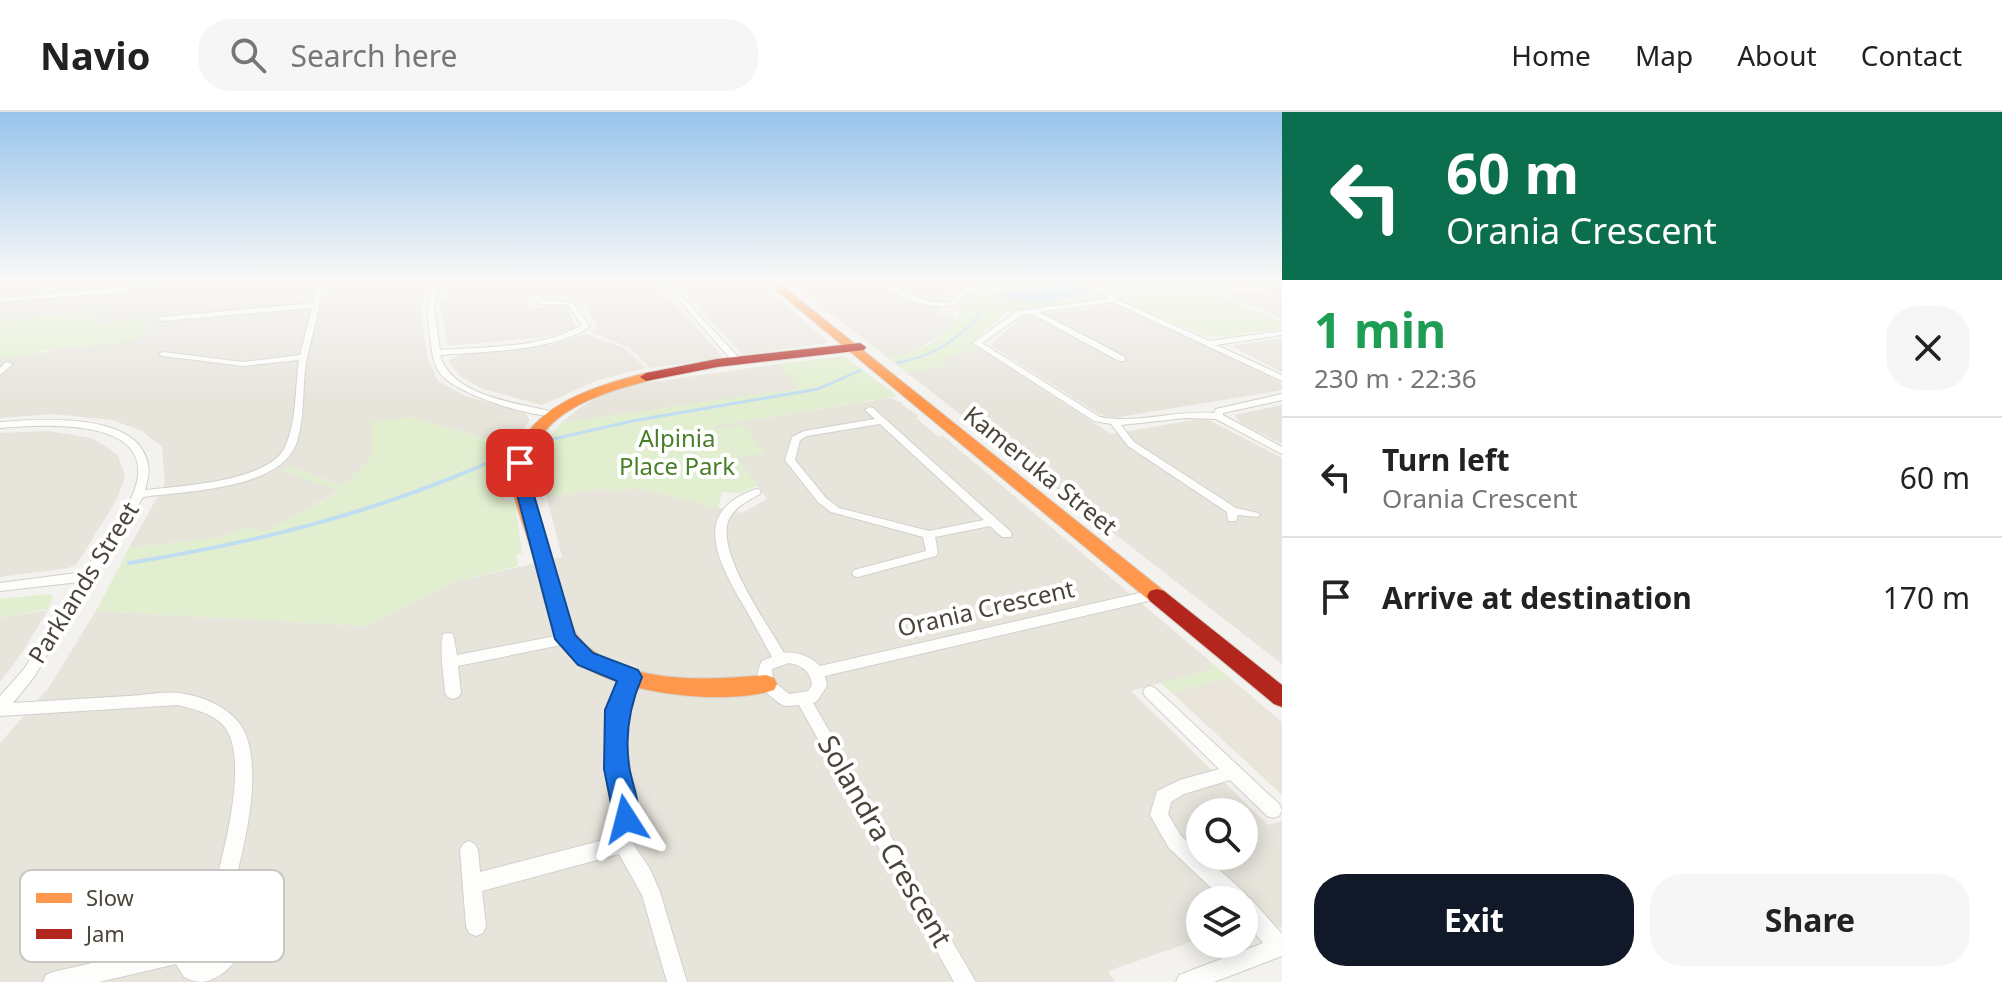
<!DOCTYPE html>
<html lang="en">
<head>
<meta charset="utf-8">
<style>
	body { margin:0; font-family:"Noto Sans",sans-serif; background:#f6f6f6; color:#222; height:100vh; display:flex; flex-direction:column; font-size:30px; white-space:nowrap }
	* { box-sizing:border-box; margin:0 }
	p { font-size:26px; color:#767676 }
	.icon { flex:none; width:44px; height:44px; fill:none; stroke:currentColor; stroke-width:2; stroke-linecap:round; stroke-linejoin:round }
	.map { position:relative; flex:1; overflow:hidden }
	.panel { display:flex; flex-direction:column; background:#fff; width:720px }
	.panel>* { flex:none }
	.top-card { background:#0b6e4f; color:#fff; overflow:hidden }
	.tools { position:absolute; left:1186px; top:686px; display:grid; gap:16px }
	.tools a { display:grid; place-items:center; width:72px; height:72px; border-radius:50%; background:#fff; box-shadow:0 4px 20px #0003; font-size:40px }
	.pin { position:absolute; display:grid; place-items:center; width:68px; height:68px; color:#fff; margin:-34px; border-radius:16px; box-shadow:0 4px 12px #0006 }
	.me { position:absolute; width:88px; margin:-44px; rotate:351deg; stroke-linejoin:round; filter:drop-shadow(0 0 6px #0008) }
	.turn { display:flex; align-items:center; gap:28px; height:168px; padding:0 32px; font-size:36px }
	.turn .icon { width:104px; height:104px; stroke-width:2.5 }
	.turn b { display:block; font-size:56px; line-height:68px }
	.round { display:grid; place-items:center; flex:none; width:84px; height:84px; border-radius:32px; background:#f6f6f6 }
	.overview { display:flex; align-items:center; justify-content:space-between; height:136px; padding:0 32px }
	h1 { font-size:48px; font-weight:700; line-height:60px; color:#1e9e55 }
	.cta { display:flex; gap:16px; margin-top:auto; padding:16px 32px }
	.cta a { flex:1; height:92px; border-radius:32px; background:#111827; color:#fff; font-size:32px; font-weight:700; line-height:92px; text-align:center }
	.cta a+a { background:#f6f6f6; color:#222 }
	ul { padding:0; list-style:none }
	li { display:flex; align-items:center; gap:24px; height:120px; padding:0 32px; border-top:2px solid #e0e0e0 }
	li div { flex:1 }
	li b { display:block; font-size:30px }
	li em { font-style:normal }
	header { display:flex; align-items:center; gap:48px; box-sizing:border-box; height:112px; padding:0 40px; background:#fff; border-bottom:2px solid #e0e0e0 }
	header strong { font-size:38px }
	nav { display:flex; gap:44px; margin-inline-start:auto; font-size:28px }
	.search { width:560px; height:72px; background:#f6f6f6; display:flex; align-items:center; gap:20px; box-sizing:border-box; padding:0 28px; border-radius:32px; color:#767676; font-size:30px }
	main { display:flex; flex:1; min-height:0 }
	.map>svg:first-child { display:block }
	.residential { fill:#e7e4dc; fill-rule:evenodd }
	.education { fill:#eae5da }
	.green { fill:#e1eecf }
	.water { fill:#c0ddf1 }
	.lines { fill:none; stroke-linecap:round; stroke-linejoin:round }
	.stream-far2 { stroke:#c0ddf1; stroke-width:2 }
	.stream-far1 { stroke:#c0ddf1; stroke-width:3 }
	.stream { stroke:#c0ddf1; stroke-width:4 }
	.street-casing { stroke:#d2d0cb; stroke-width:2 }
	.slow-casing { stroke:#d3cfc5; stroke-width:2 }
	.jam-casing { stroke:#d3cfc5; stroke-width:2 }
	.street { fill:#fdfdfc; fill-rule:evenodd }
	.slow { fill:#ff974d; fill-rule:evenodd }
	.jam { fill:#b3261e; fill-rule:evenodd }
	.route { fill:#1a73e8; stroke:#114b97; stroke-width:2 }
	.labels { text-anchor:middle; stroke-width:8; stroke-linejoin:round; paint-order:stroke }
	.park-label { font-size:24px; fill:#4a7f2a; stroke:#fff }
	.street-label { font-size:24px; fill:#4b4439; stroke:#fff }
	.near-street-label { font-size:28px; fill:#4b4439; stroke:#fff }
	.key { fill:#fff; stroke:#c9c7c4; stroke-width:2 }
	.key-label { font-size:22px; fill:#4b4439 }
</style>
</head>
<body>
<header>
<strong>Navio</strong>
<div class="search"><svg class="icon" aria-label="search" viewBox="0 0 24 24"><circle cx="10" cy="10" r="6"/><path d="M15 15l6 6"/></svg>Search here</div>
<nav><a>Home</a><a>Map</a><a>About</a><a>Contact</a></nav>
</header>
<main>
<div class="map">
<svg width="1282" height="870" viewBox="0 0 1282 870">
	<rect width="100%" height="100%" fill="#f4f2ee"/>
	<!-- residential -->
	<path class="residential" d="M0,168H369L326,173L424,168L420,174L426,181L421,192L427,244L438,269L463,283L525,301L530,308L510,334L412,305L344,374L289,354L283,358L340,378L267,420L129,436L165,371L162,335L142,319L112,308L52,302L0,306V246L25,245L149,213L145,212L144,208L98,210L96,199L0,209Z
		M445,168H643L664,180L722,244L712,248L650,256L629,235L590,220L595,217L596,210L584,192L569,185H533L524,190L533,196L566,194L576,216L572,218L545,225L448,234L440,191L445,181L439,172Z
		M666,168H758L829,231L743,243L687,183Z
		M788,168H991L955,174L938,201L957,208L947,219L909,243L888,246Z
		M1226,178L1251,182L1282,178V206L1224,183Z
		M1110,193L1120,194L1276,268L1282,273V278L1114,306L1099,302L990,233L1022,204Z
		M586,222L624,236L646,256L598,268L542,293L480,276L460,264L448,249L460,243L551,233Z
		M1282,226V260L1233,235L1236,233Z
		M978,236L1111,322L1205,306L1282,346V552L906,260L948,253L941,247Z
		M778,252L801,276L561,311L581,295L601,284L639,272Z
		M889,286L903,291L901,292L919,304L916,306L939,325L943,324L1211,550L1208,551L1214,557L1131,579L1268,713L1282,709V815L1244,819V788H1200V827L1108,859L1115,870H0V631L49,575L96,499L366,514L450,471L562,445L547,386L609,376L611,380L637,376L742,401L767,387L713,314ZM1200,700H1244V744H1200Z
		M1282,293V332L1241,311L1234,303Z
		M48,319L92,326L118,343L125,365L117,387L77,452L69,456L0,465V321Z
		M48,498L24,538L0,570V506Z"/>
	<!-- education -->
	<path class="education" d="M1224,566L1238,573L1282,610V683L1172,581Z"/>
	<!-- green -->
	<path class="green" d="M1043,168H1078L1105,185L1031,198H1009L972,231L978,236L942,247L950,253L906,260L888,246C912,243 947,228 958,205C963,194 961,189 971,178Z
		M1094,168H1196L1215,175L1214,182L1279,208L1282,217L1218,225L1203,223L1120,188L1117,181Z
		M97,199L99,210L145,207V212L151,213L136,229L45,238L25,245L0,246V209Z
		M844,244L897,284L714,314L758,374L740,381L722,380L718,396L637,376L611,380L608,376L547,386C538,351 536,340 561,311L800,276L778,252Z
		M412,305L510,334L500,361L505,388L515,390L522,441L516,444L518,454L450,471L366,514L96,499L129,436L221,425L245,416L267,419L340,379L282,359L289,354L344,374L371,345V310Z
		M743,313L765,341L739,346L718,317Z
		M49,482L53,485L48,497L0,506V487Z
		M1211,550L1238,573L1224,566L1172,581L1161,571L1212,557L1207,552Z"/>
	<!-- water -->
	<path class="water" d="M1067,172L1084,173L1089,177C1066,191 1020,192 995,183Z"/>
	<g class="lines">
		<!-- stream-far2 -->
		<path class="stream-far2" d="M1164,176L1187,172L1178,168
			M897,251C931,245 958,229 980,202"/>
		<!-- stream-far1 -->
		<path class="stream-far1" d="M897,251L901,250
			M549,328L632,309L818,277L861,258
			M471,358L503,344"/>
		<!-- stream -->
		<path class="stream" d="M129,451C253,431 359,405 476,356"/>
		<defs>
			<path id="street" d="M173,168H189L109,181L0,190V186L109,177Z
				M303,168H310L322,180C318,203 311,228 306,251C302,277 305,304 297,330C281,378 185,379 143,385L34,565L13,591C51,589 90,586 129,584C145,583 163,579 179,581C205,584 239,599 247,626C263,675 239,752 227,802C229,803 237,807 238,808C260,829 226,868 202,870C196,870 190,868 184,865L176,852L99,870H43L46,863L53,860L180,831L190,815L207,805C217,763 254,647 223,613C212,601 193,597 178,593L0,604V584L24,557L79,470L0,479V471L84,460C96,441 108,422 120,403C124,397 130,389 133,382C165,304 44,312 0,316V310C39,307 140,299 148,353C150,361 147,370 145,378C179,374 269,370 285,335C297,309 295,276 299,248L243,254L163,244L159,242L163,240L243,250L300,243L312,196L162,209L158,207L162,205L313,191L316,180ZM221,820L225,822C222,837 213,849 197,849C194,834 207,823 221,820Z
				M431,168H438L433,173L438,181L434,196L440,238C483,235 545,236 582,213L568,193L539,192L536,190L539,188L572,190L590,214C559,239 481,240 440,243C452,285 518,291 554,300V304C528,304 454,282 439,260C432,250 432,236 430,224C429,209 425,196 432,181L426,172Z
				M652,168H660L676,178L741,248V252H735L672,180Z
				M878,168C889,168 897,176 907,181C921,189 935,192 951,190C968,167 996,168 1022,168C996,178 976,166 955,193C926,198 900,186 878,168Z
				M1085,168H1092L1116,187L1209,229L1282,219V223L1216,233L1282,263V269L1113,190L1039,200L1125,245V249H1119L1032,202L1022,203L982,231L1100,305C1138,312 1176,298 1214,301L1216,297L1282,282V288L1223,301V303L1282,335V342L1216,307L1186,306L1121,313L1134,330L1236,396L1258,401L1260,403L1258,405L1238,403L1236,409H1228L1227,400L1128,334L1111,312L1094,309L973,231L1017,199L1108,187Z
				M1202,168H1211L1234,175L1282,172V176L1234,179Z
				M6,250L13,252L0,263V256Z
				M870,295L873,296L1010,419L1012,422L1010,425H1002L990,414L935,425L938,441L936,444L858,465L854,464L852,461L854,458L926,439L923,425L831,400L818,390L785,348L792,325L804,319L875,307L865,298ZM880,312L984,408L929,419L839,396L826,386L795,348L800,328L807,324Z
				M756,377L760,378L761,380L760,382C749,388 737,394 730,405C712,436 768,512 784,541C797,539 811,545 820,554L1157,477L1162,479L1163,482L1162,485L1157,487L825,564L827,574L817,589L813,591L976,870H954L799,593C798,593 786,594 786,594C781,593 778,590 774,587C760,575 752,568 762,549L772,545C761,525 750,504 738,484C714,441 695,398 756,377ZM789,551C801,553 811,559 812,573L808,579L789,582L773,569L772,557Z
				M448,521L453,522L457,543L566,522L571,523L573,527L571,531L566,532L458,554L461,581L458,585L453,587L448,585L445,581C444,563 439,540 443,522Z
				M630,559L635,561L637,565L624,598L625,657L634,687L635,707L632,730L650,757L660,780L687,870H667L642,783L619,742L482,779L486,814L483,821L476,824L469,821L466,814L460,738L463,732L469,729L475,732L478,738L480,760L615,725L617,707L616,687L609,657L608,598L625,561Z
				M1150,574L1155,576L1279,692L1282,698L1279,704L1273,706L1267,704L1230,668L1184,682L1171,690L1168,702L1181,724L1200,741V744H1204L1245,781L1247,785L1251,787L1282,822V844L1214,870H1176L1179,863L1263,831L1244,809V788H1224L1169,736L1150,703L1157,679L1180,668L1219,657L1145,584L1143,580L1145,576Z"/>
			<path id="slow" d="M764,168H775L1164,479L1167,484L1164,489H1150Z
				M646,261L651,262V268C613,278 563,291 540,326C533,336 529,348 528,360C527,375 568,510 577,523C585,534 598,543 610,549C657,572 716,567 766,563L774,566L777,572L774,578C725,594 618,582 577,550C565,540 558,527 552,514C543,489 539,463 531,438C525,415 510,384 512,360C519,296 594,274 646,261Z"/>
			<path id="jam" d="M860,231L866,235L864,238L717,255L646,269L640,265L646,261L717,247Z
				M1157,477L1164,479L1282,573V595L1274,592L1150,489L1147,484L1150,479Z"/>
		</defs>
		<!-- street casing -->
		<use href="#street" class="street-casing"/>
		<!-- slow casing -->
		<use href="#slow" class="slow-casing"/>
		<!-- jam casing -->
		<use href="#jam" class="jam-casing"/>
		<!-- street -->
		<use href="#street" class="street"/>
		<!-- slow -->
		<use href="#slow" class="slow"/>
		<!-- jam -->
		<use href="#jam" class="jam"/>
	</g>
	<!-- sky -->
	<linearGradient id="sky" x2="0" y2="1"><stop stop-color="#98c4ec"/><stop offset="0.58" stop-color="#faf9f7"/><stop offset="1" stop-color="#faf9f7" stop-opacity="0"/></linearGradient>
	<rect width="1282" height="290" fill="url(#sky)"/>
	<!-- route -->
	<path class="route" d="M520,346L528,351V363L575,523L593,541L638,558L642,565C629,595 624,626 630,659C634,678 643,697 635,716L626,719L616,716L604,657L605,598L617,569L578,553L555,527L512,363V351Z"/>
	<g class="labels">
		<!-- park labels -->
		<g class="park-label">
			<text x="677" y="335">Alpinia<tspan x="677" dy="28">Place Park</tspan></text>
		</g>
		<!-- street labels -->
		<g class="street-label">
			<text transform="translate(1040 359) rotate(39)" y="8">Kameruka Street</text>
			<text transform="translate(84 471) rotate(-58)" y="8">Parklands Street</text>
			<text transform="translate(986 497) rotate(-13)" y="8">Orania Crescent</text>
		</g>
		<!-- near-street labels -->
		<g class="near-street-label">
			<text transform="translate(885 729) rotate(60)" y="10">Solandra Crescent</text>
		</g>
	</g>
	<!-- legend -->
	<rect x="20" y="758" width="264" height="92" rx="12" class="key"/>
	<rect x="36" y="781" width="36" height="10" fill="#ff974d"/>
	<rect x="36" y="817" width="36" height="10" fill="#b3261e"/>
	<g class="key-label">
		<text x="86" y="794">Slow</text>
		<text x="86" y="830">Jam</text>
	</g>
</svg>
<div class="tools">
<a><svg class="icon" aria-label="search" viewBox="0 0 24 24"><circle cx="10" cy="10" r="6"/><path d="M15 15l6 6"/></svg></a>
<a><svg class="icon" aria-label="layers" viewBox="0 0 24 24"><path d="M12 4l9 5-9 5-9-5zM3 14l9 5 9-5"/></svg></a>
</div>
<div class="pin" style="left:520px;top:351px;background:#d93025"><svg class="icon" aria-label="arrive" viewBox="0 0 24 24"><path d="M6 21V4h12l-3 4 3 4H6"/></svg></div>
<svg class="me" style="left:626px;top:707px" viewBox="-20 -20 40 40"><path d="M0-17L14 15 0 8-14 15z" fill="#1a73e8" stroke="#fff" stroke-width="4"/></svg>
</div>
<section class="panel">
<div class="top-card">
<div class="turn"><svg class="icon" aria-label="left" viewBox="0 0 24 24"><path d="M17 20v-9H6M10 6l-5 5 5 5"/></svg><div><b>60 m</b>Orania Crescent</div></div>
</div>
<div class="overview"><div><h1>1 min</h1><p>230 m · 22:36</p></div><a class="round"><svg class="icon" aria-label="close" viewBox="0 0 24 24"><path d="M6 6l12 12M18 6L6 18"/></svg></a></div>
<ul>
<li><svg class="icon" aria-label="left" viewBox="0 0 24 24"><path d="M17 20v-9H6M10 6l-5 5 5 5"/></svg><div><b>Turn left</b><p>Orania Crescent</p></div><em>60 m</em></li>
<li><svg class="icon" aria-label="arrive" viewBox="0 0 24 24"><path d="M6 21V4h12l-3 4 3 4H6"/></svg><div><b>Arrive at destination</b></div><em>170 m</em></li>
</ul>
<div class="cta"><a>Exit</a><a>Share</a></div>
</section>
</main>
</body>
</html>
